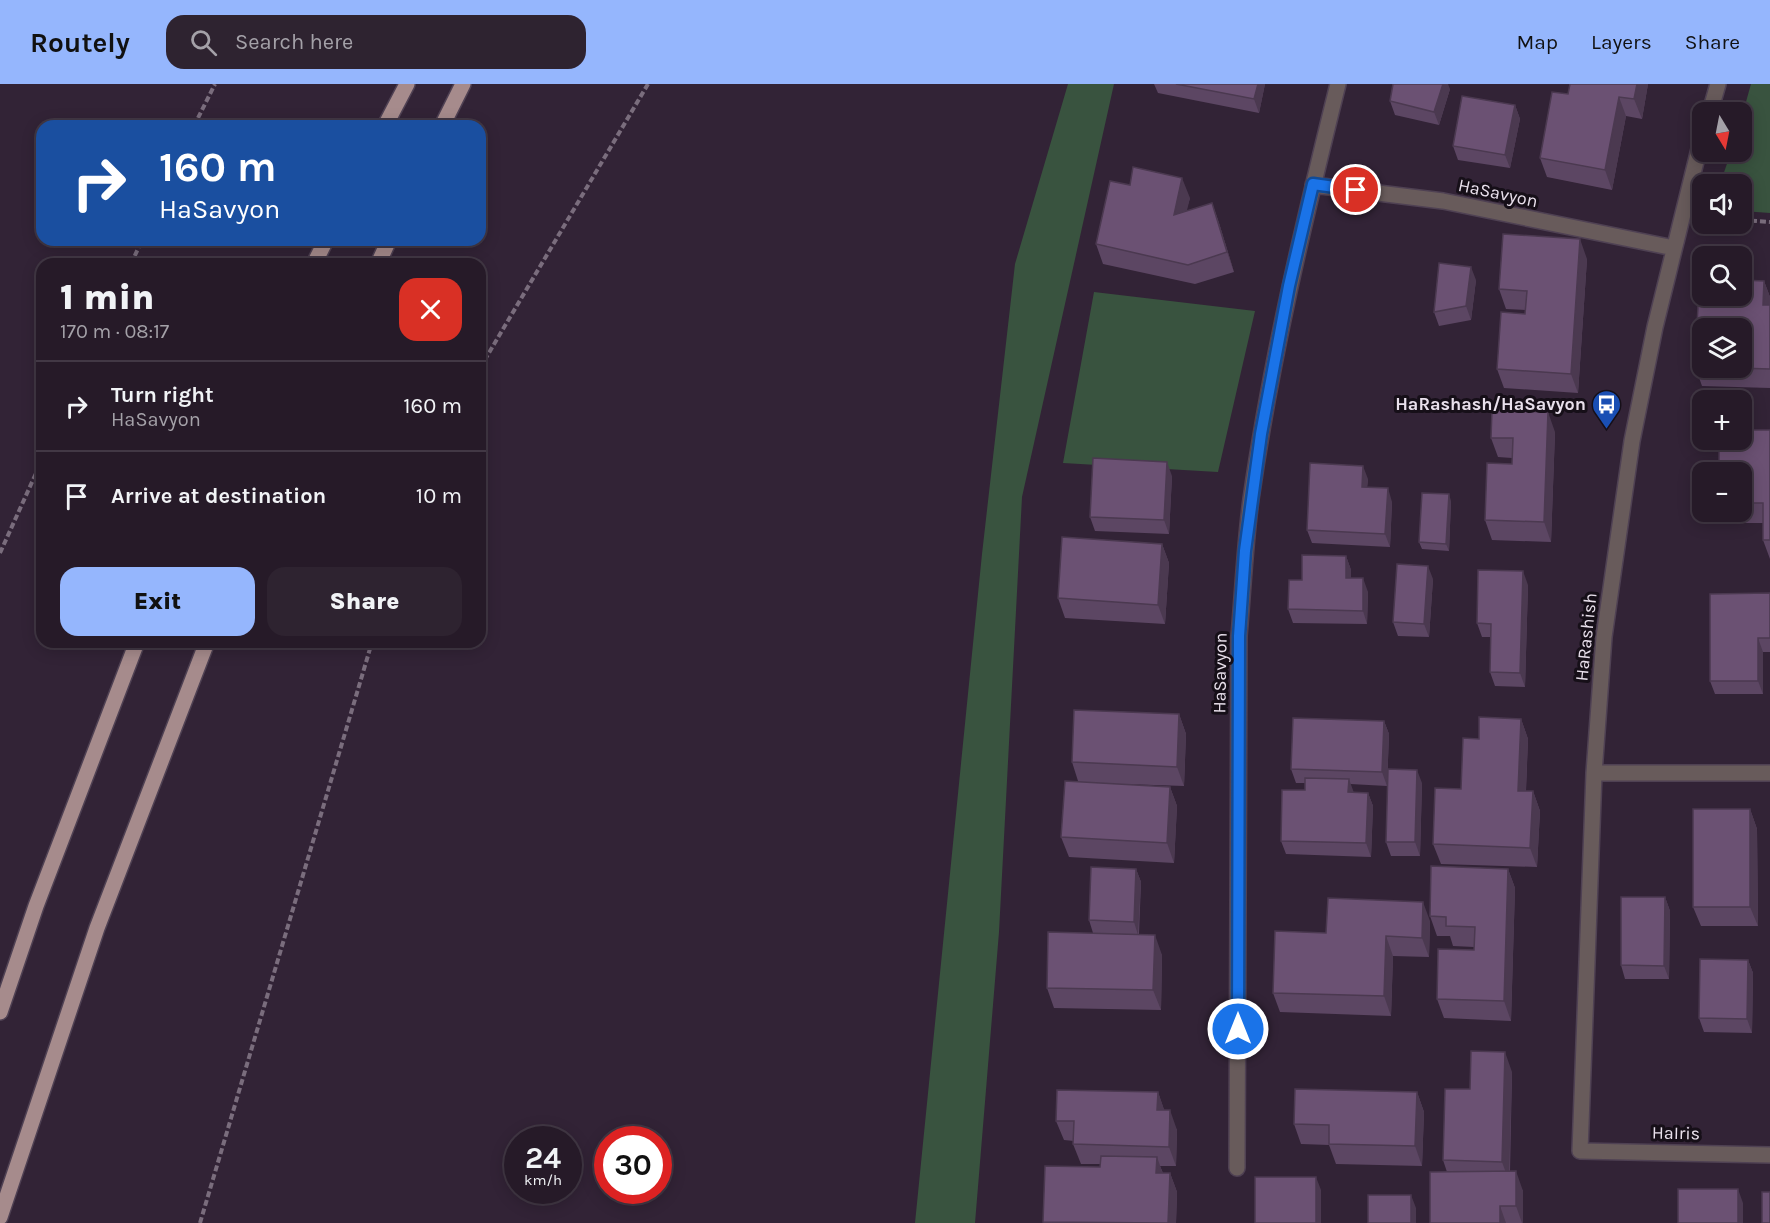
<!DOCTYPE html>
<html lang="en">
<head>
<meta charset="utf-8">
<style>
	body { margin:0; font-family:Karla,sans-serif; background:#2e2330; color:#f1f3f6; height:100vh; display:flex; flex-direction:column; font-size:22px; white-space:nowrap }
	* { box-sizing:border-box; margin:0 }
	p { font-size:20px; color:#a4a1a8 }
	.icon { flex:none; width:33px; height:33px; fill:none; stroke:currentColor; stroke-width:2; stroke-linecap:round; stroke-linejoin:round }
	.map { position:relative; flex:1; overflow:hidden }
	.details { position:absolute; left:36px; top:174px; width:450px; height:390px; display:flex; flex-direction:column; background:#261a28; border-radius:18px; box-shadow:0 3px 15px #0003,0 0 0 2px #423845 }
	.details>* { flex:none }
	.top-card { position:absolute; left:36px; top:36px; width:450px; height:126px; border-radius:18px; box-shadow:0 3px 15px #0003,0 0 0 2px #423845; background:#1a4fa0; color:#fff; overflow:hidden }
	.needle { width:39px; rotate:170deg }
	.buttons { position:absolute; left:1692px; top:18px; display:grid; gap:12px }
	.buttons a { display:grid; place-items:center; width:60px; height:60px; border-radius:12px; background:#261a28; box-shadow:0 3px 15px #0003,0 0 0 2px #423845; font-size:30px }
	.speed { position:absolute; left:504px; top:1042px; display:flex; gap:12px; font-size:30px; font-weight:700; text-align:center }
	.speed>* { display:grid; place-content:center; width:78px; height:78px; border-radius:50%; background:#261a28; box-shadow:0 3px 15px #0003,0 0 0 2px #423845; line-height:1 }
	.speed small { font-size:15px; font-weight:400 }
	.speed .limit { border:9px solid #d22; background:#fff; color:#111 }
	.pin { position:absolute; display:grid; place-items:center; width:51px; height:51px; color:#fff; margin:-26px; border:3px solid #fff; border-radius:50%; box-shadow:0 2px 6px #0007 }
	.me { position:absolute; width:66px; margin:-33px; rotate:0deg; stroke-linejoin:round; filter:drop-shadow(0 0 4px #0008) }
	.turn { display:flex; align-items:center; gap:21px; height:126px; padding:0 24px; font-size:27px }
	.turn .icon { width:78px; height:78px; stroke-width:2.5 }
	.turn b { display:block; font-size:42px; line-height:51px }
	.round { display:grid; place-items:center; flex:none; width:63px; height:63px; border-radius:18px; background:#2e2330 }
	.overview { display:flex; align-items:center; justify-content:space-between; height:102px; padding:0 24px }
	h1 { font-size:36px; font-weight:800; line-height:45px }
	.action { display:flex; gap:12px; margin-top:auto; padding:12px 24px }
	.action a { flex:1; height:69px; border-radius:18px; background:#95b6fd; color:#111; font-size:24px; font-weight:800; line-height:69px; text-align:center }
	.action a+a { background:#2e2330; color:#f1f3f6 }
	ul { padding:0; list-style:none }
	li { display:flex; align-items:center; gap:18px; height:90px; padding:0 24px; border-top:2px solid #423845 }
	li div { flex:1 }
	li b { display:block; font-size:22px }
	li em { font-style:normal }
	header { display:flex; align-items:center; gap:36px; box-sizing:border-box; height:84px; padding:0 30px; background:#95b6fd; color:#111 }
	header strong { font-size:28px }
	nav { display:flex; gap:33px; margin-inline-start:auto; font-size:21px }
	.search { width:420px; height:54px; background:#2e2330; display:flex; align-items:center; gap:15px; box-sizing:border-box; padding:0 21px; border-radius:18px; color:#a4a1a8; font-size:22px }
	.map>svg:first-child { display:block }
	.green { fill:#39533f }
	.lines { fill:none; stroke-linecap:round; stroke-linejoin:round }
	.minor-casing { stroke:#4f4153; stroke-width:18 }
	.major-casing { stroke:#4f4153; stroke-width:18 }
	.path { stroke:#7a6d7d; stroke-width:4; stroke-dasharray:6 3; stroke-linecap:butt }
	.minor { stroke:#685b5b; stroke-width:15 }
	.major { stroke:#a68b8c; stroke-width:15 }
	.wall { fill:#5c4663; fill-rule:evenodd }
	.shaded-wall { fill:#4b3950 }
	.building { fill:#6b5173; stroke:#4b3950; stroke-width:1.5 }
	.route-casing { stroke:#114b97; stroke-width:15 }
	.route { stroke:#1a73e8; stroke-width:10 }
	.labels { text-anchor:middle; stroke-width:6; stroke-linejoin:round; paint-order:stroke }
	.street-label { font-size:18px; fill:#e9e0ec; stroke:#160f18 }
	.poi-label { font-size:18px; font-weight:bold; fill:#e9e0ec; stroke:#160f18; text-anchor:end }
</style>
</head>
<body>
<header>
<strong>Routely</strong>
<div class="search"><svg class="icon" aria-label="search" viewBox="0 0 24 24"><circle cx="10" cy="10" r="6"/><path d="M15 15l6 6"/></svg>Search here</div>
<nav><a>Map</a><a>Layers</a><a>Share</a></nav>
</header>
<div class="map">
<svg width="1770" height="1139" viewBox="0 0 1770 1139">
	<rect width="100%" height="100%" fill="#322336"/>
	<!-- green -->
	<path class="green" d="M1068,0H1114L1022,413L999,848L975,1139H915L982,470L1015,180Z
		M1751,0H1770V129L1742,127V100H1720L1731,68H1742V32Z
		M1094,208L1255,227L1218,388L1063,379Z"/>
	<g class="lines">
		<defs>
			<path id="minor" d="M1710,28L1718,0
				M1702,53L1655,243L1632,357L1604,553L1594,689L1580,1067L1770,1071
				M1313,101L1443,117L1674,164
				M1594,689H1770
				M1237,1084L1239,552C1243,506 1245,460 1251,415C1271,275 1304,137 1338,0"/>
			<path id="major" d="M385,42L407,0
				M442,42L463,0
				M314,180L326,156
				M378,180L389,156
				M0,928L36,822L137,558
				M0,1133L97,844L207,558"/>
		</defs>
		<!-- minor casing -->
		<use href="#minor" class="minor-casing"/>
		<!-- major casing -->
		<use href="#major" class="major-casing"/>
		<!-- path -->
		<path class="path" d="M194,42L215,0
			M1742,136L1770,138
			M131,180L142,156
			M480,284L648,0
			M0,469L42,376
			M200,1139L372,558"/>
		<!-- minor -->
		<use href="#minor" class="minor"/>
		<!-- major -->
		<use href="#major" class="major"/>
	</g>
	<!-- wall -->
	<path class="wall" d="M1154,0H1265L1259,29L1158,9Z
		M1648,0L1642,35L1626,32L1612,106L1547,93L1540,74L1568,10Z
		M1450,5L1439,41L1395,31L1390,17Z
		M1515,21L1520,35L1510,84L1458,76L1453,62Z
		M1190,114L1186,127L1212,119L1219,139L1234,188L1195,200L1103,180L1096,160Z
		M1587,175L1578,309L1504,304L1497,285L1525,230L1526,226L1506,225L1499,205Z
		M1476,196L1471,236L1439,242L1434,228Z
		M1742,196L1764,197L1770,213V304L1702,302L1695,282L1698,222H1714V212H1742ZM1702,244H1742V284H1702Z
		M1770,346V475L1763,456V439H1726L1722,428H1742V388Z
		M1555,348L1551,458L1492,456L1485,436L1512,380V374L1498,373L1491,354Z
		M1172,392L1169,450L1095,447L1090,433Z
		M1368,395L1367,403L1392,418L1390,463L1312,459L1307,446Z
		M1451,417L1449,467L1422,465L1419,458Z
		M1162,460L1169,479L1165,540L1065,534L1058,514Z
		M1346,472L1351,486V494L1368,508L1367,540L1293,539L1288,525L1302,496Z
		M1433,495L1429,553L1398,552L1393,538Z
		M1528,501L1525,603L1495,602L1490,588L1491,553H1482L1477,539Z
		M1770,509V568H1763V610H1715L1710,597Z
		M1179,630L1186,650L1184,702L1124,700L1170,703L1177,722L1174,779L1069,773L1061,753L1078,697L1072,678Z
		M1521,635L1528,655L1526,707H1533L1540,727L1537,783L1441,780L1433,760L1461,705L1479,655Z
		M1384,637L1389,650L1387,702L1350,700L1353,708L1368,709L1373,722L1371,773L1286,770L1281,757L1305,706V699H1296L1291,685Z
		M1422,699L1420,772H1391L1386,758Z
		M1750,725L1757,745L1758,842H1701L1693,823Z
		M1136,785L1141,798L1139,850L1162,871L1161,926L1054,924L1047,904L1093,849L1089,836Z
		M1508,785L1515,804L1511,937L1444,934L1437,915L1474,866V863L1453,862L1450,852H1437L1430,832Z
		M1665,813L1670,827L1669,895H1625L1621,881Z
		M1430,837L1429,873L1393,872L1391,932L1280,928L1273,909L1326,849Z
		M1748,876L1753,889L1752,949L1704,948L1699,934Z
		M1512,988L1510,1087L1523,1107V1139H1430L1447,1088L1443,1076L1470,1005Z
		M1158,1008L1164,1026L1177,1046L1176,1082H1160L1163,1089H1170L1177,1108L1176,1139H1044L1043,1138L1100,1083V1080H1081L1073,1060L1074,1057L1064,1056L1056,1037Z
		M1417,1008L1424,1028L1422,1082L1336,1080L1329,1061L1301,1060L1294,1040Z"/>
	<!-- shaded-wall -->
	<path class="shaded-wall" d="M1258,0H1265L1259,29L1254,15Z
		M1443,0H1448L1450,5L1439,41L1434,28Z
		M1637,0H1648L1642,35L1634,15Z
		M1619,13L1626,32L1612,106L1605,86Z
		M1515,21L1520,35L1510,84L1505,71Z
		M1182,94L1190,114L1181,151L1174,131Z
		M1212,119L1219,139L1234,188L1227,168Z
		M1580,155L1587,175L1578,309L1571,290Z
		M1471,183L1476,196L1471,236L1466,222Z
		M1764,197L1770,213V239L1763,221Z
		M1548,328L1555,348L1551,458L1544,438Z
		M1167,378L1172,392L1169,450L1164,436Z
		M1363,382L1368,395L1366,416L1362,403Z
		M1388,404L1392,418L1390,463L1385,450Z
		M1449,410L1451,417L1449,467L1446,460Z
		M1162,460L1169,479L1165,540L1158,521Z
		M1346,472L1351,486V507L1346,494Z
		M1428,482L1433,495L1429,553L1424,540Z
		M1523,487L1528,501L1525,603L1520,589Z
		M1363,494L1368,508L1367,540L1363,527Z
		M1758,554L1763,568V610L1758,597Z
		M1179,630L1186,650L1184,702L1177,683Z
		M1521,635L1528,655L1525,726L1518,707Z
		M1384,637L1389,650L1387,702L1382,688Z
		M1417,686L1422,699L1420,772L1415,758Z
		M1349,695L1354,709L1348,708Z
		M1170,703L1177,722L1174,779L1167,759Z
		M1533,707L1540,727L1537,783L1530,764Z
		M1368,709L1373,722L1371,773L1366,759Z
		M1750,725L1757,745L1758,842L1750,823Z
		M1136,785L1141,798L1138,851L1134,838Z
		M1508,785L1515,804L1511,937L1504,917Z
		M1665,813L1670,827L1669,895L1664,882Z
		M1423,818L1430,837L1429,873L1422,854Z
		M1155,851L1162,871L1161,926L1153,906Z
		M1386,852L1393,872L1391,932L1384,912Z
		M1748,876L1753,889L1752,949L1747,935Z
		M1505,968L1512,988L1509,1097L1502,1078Z
		M1158,1008L1165,1028L1157,1026Z
		M1417,1008L1424,1028L1422,1082L1415,1062Z
		M1170,1026L1177,1046L1176,1082L1169,1063Z
		M1157,1073L1164,1093L1156,1089Z
		M1516,1087L1523,1107V1139H1522L1516,1122Z
		M1170,1089L1177,1108L1176,1139H1168Z
		M1316,1093L1321,1106V1139H1316Z
		M1738,1105L1743,1119V1139H1738Z
		M1411,1111L1416,1124V1139H1411Z
		M1500,1122L1506,1139H1500Z"/>
	<!-- building -->
	<path class="building" d="M1176,0H1258L1254,15Z
		M1393,0H1443L1434,28L1390,17Z
		M1570,0H1637L1634,15L1619,13L1605,86L1540,74L1552,8L1568,10Z
		M1462,12L1515,21L1505,71L1453,62Z
		M1133,83L1182,94L1174,131L1212,119L1227,168L1188,181L1096,160L1110,97L1130,101Z
		M1503,150L1580,155L1571,290L1497,285L1501,228L1525,230L1527,207L1499,205Z
		M1439,179L1471,183L1466,222L1434,228Z
		M1742,196L1764,197L1763,221H1770V285L1737,284H1742V244H1702V282H1695L1698,222H1714V212H1742Z
		M1492,326L1548,328L1544,438L1485,436L1487,379L1512,380L1513,354H1491Z
		M1742,346H1770V456H1763V419H1742V388H1719V356H1742Z
		M1093,374L1167,378L1164,436L1090,433Z
		M1310,379L1363,382L1362,403L1388,404L1385,450L1307,446Z
		M1422,409L1449,410L1446,460L1419,458Z
		M1062,453L1162,460L1158,521L1058,514Z
		M1302,471L1346,472V494H1363V527L1288,525L1289,496H1302Z
		M1397,480L1428,482L1424,540L1393,538Z
		M1478,486L1523,487L1520,589L1490,588L1491,540L1477,539Z
		M1770,509V554H1758V597H1710V510Z
		M1074,626L1179,630L1177,683L1072,678Z
		M1479,633L1521,635L1518,707H1533L1530,764L1433,760L1435,704L1461,705L1463,654L1479,655Z
		M1293,634L1384,637L1382,688L1291,685Z
		M1388,685L1417,686L1415,758H1386Z
		M1305,694L1349,695L1348,708L1368,709L1366,759L1281,757L1282,706H1305Z
		M1065,697L1170,703L1167,759L1061,753Z
		M1693,725H1750V823H1693Z
		M1431,782L1508,785L1504,917L1437,915L1438,865L1474,866L1475,843L1446,842V833L1430,832Z
		M1091,783L1136,785L1134,838L1089,836Z
		M1621,813H1665L1664,882L1621,881Z
		M1328,814L1423,818L1422,854L1386,852L1384,912L1273,909L1275,847L1326,849Z
		M1048,848L1155,851L1153,906L1047,904Z
		M1700,875L1748,876L1747,935L1699,934Z
		M1471,967L1505,968L1502,1078L1443,1076L1445,1005H1470Z
		M1295,1005L1417,1008L1415,1062L1329,1060V1041L1294,1040Z
		M1057,1006L1158,1008L1157,1026H1170L1169,1063L1073,1060L1074,1037H1056Z
		M1101,1072L1157,1073L1156,1089H1170L1168,1139L1043,1138L1045,1082L1100,1083Z
		M1516,1087V1122H1500V1139H1430V1088Z
		M1255,1093H1316V1139H1255Z
		M1678,1105H1738V1139H1678Z
		M1762,1108H1770V1139H1762Z
		M1368,1111H1411V1139H1368Z"/>
	<g class="lines">
		<defs>
			<path id="route" d="M1238,945L1239,552L1245,467L1261,350L1289,202L1313,100L1356,106"/>
		</defs>
		<!-- route casing -->
		<use href="#route" class="route-casing"/>
		<!-- route -->
		<use href="#route" class="route"/>
	</g>
	<!-- icons -->
	<defs>
		<symbol id="bus-pin" viewBox="-11 -11 22 30"><path d="M0 17L-7.5 6A9.5 9.5 0 1 1 7.5 6Z" fill="#1a4fb4" stroke="#160f18"/><path d="M-5-6H5V4H4V6H2V4H-2V6H-4V4H-5ZM-3.5-4V0h7V-4ZM-3.5 1.2v1.5H-2V1.2ZM2 1.2v1.5H3.5V1.2Z" fill="#fff"/></symbol>
	</defs>
	<g fill-rule="evenodd">
		<use href="#bus-pin" x="1590" y="304" width="33" height="45"/>
	</g>
	<g class="labels">
		<!-- street labels -->
		<g class="street-label">
			<text transform="translate(1498 109) rotate(12)" y="6">HaSavyon</text>
			<text transform="translate(1586 553) rotate(-84)" y="6">HaRashish</text>
			<text transform="translate(1220 589) rotate(-89)" y="6">HaSavyon</text>
			<text transform="translate(1676 1049) rotate(1)" y="6">HaIris</text>
		</g>
		<!-- poi labels -->
		<g class="poi-label">
			<text x="1586" y="326">HaRashash/HaSavyon</text>
		</g>
	</g>
</svg>
<div class="buttons">
<a><svg class="needle" viewBox="-14 -14 28 28"><path d="M0-13l5 13h-10z" fill="#e53935"/><path d="M0 13l5-13h-10z" fill="#a4a1a8"/></svg></a>
<a><svg class="icon" aria-label="sound" viewBox="0 0 24 24"><path d="M4 9h4l5-4v14l-5-4H4zM17 9q2 3 0 6"/></svg></a>
<a><svg class="icon" aria-label="search" viewBox="0 0 24 24"><circle cx="10" cy="10" r="6"/><path d="M15 15l6 6"/></svg></a>
<a><svg class="icon" aria-label="layers" viewBox="0 0 24 24"><path d="M12 4l9 5-9 5-9-5zM3 14l9 5 9-5"/></svg></a>
<a>+</a>
<a>−</a>
</div>
<div class="speed"><div>24<small>km/h</small></div><div class="limit">30</div></div>
<div class="pin" style="left:1356px;top:106px;background:#d93025"><svg class="icon" aria-label="arrive" viewBox="0 0 24 24"><path d="M6 21V4h12l-3 4 3 4H6"/></svg></div>
<svg class="me" style="left:1238px;top:945px" viewBox="-20 -20 40 40"><circle r="17" fill="#1a73e8" stroke="#fff" stroke-width="3"/><path d="M0-11L8 9 0 5-8 9z" fill="#fff"/></svg>
<div class="top-card">
<div class="turn"><svg class="icon" aria-label="right" viewBox="0 0 24 24"><path d="M7 20v-9h11M14 6l5 5-5 5"/></svg><div><b>160 m</b>HaSavyon</div></div>
</div>
<section class="details">
<div class="overview"><div><h1>1 min</h1><p>170 m · 08:17</p></div><a class="round" style="background:#d93025;color:#fff"><svg class="icon" aria-label="close" viewBox="0 0 24 24"><path d="M6 6l12 12M18 6L6 18"/></svg></a></div>
<ul>
<li><svg class="icon" aria-label="right" viewBox="0 0 24 24"><path d="M7 20v-9h11M14 6l5 5-5 5"/></svg><div><b>Turn right</b><p>HaSavyon</p></div><em>160 m</em></li>
<li><svg class="icon" aria-label="arrive" viewBox="0 0 24 24"><path d="M6 21V4h12l-3 4 3 4H6"/></svg><div><b>Arrive at destination</b></div><em>10 m</em></li>
</ul>
<div class="action"><a>Exit</a><a>Share</a></div>
</section>
</div>
</body>
</html>
